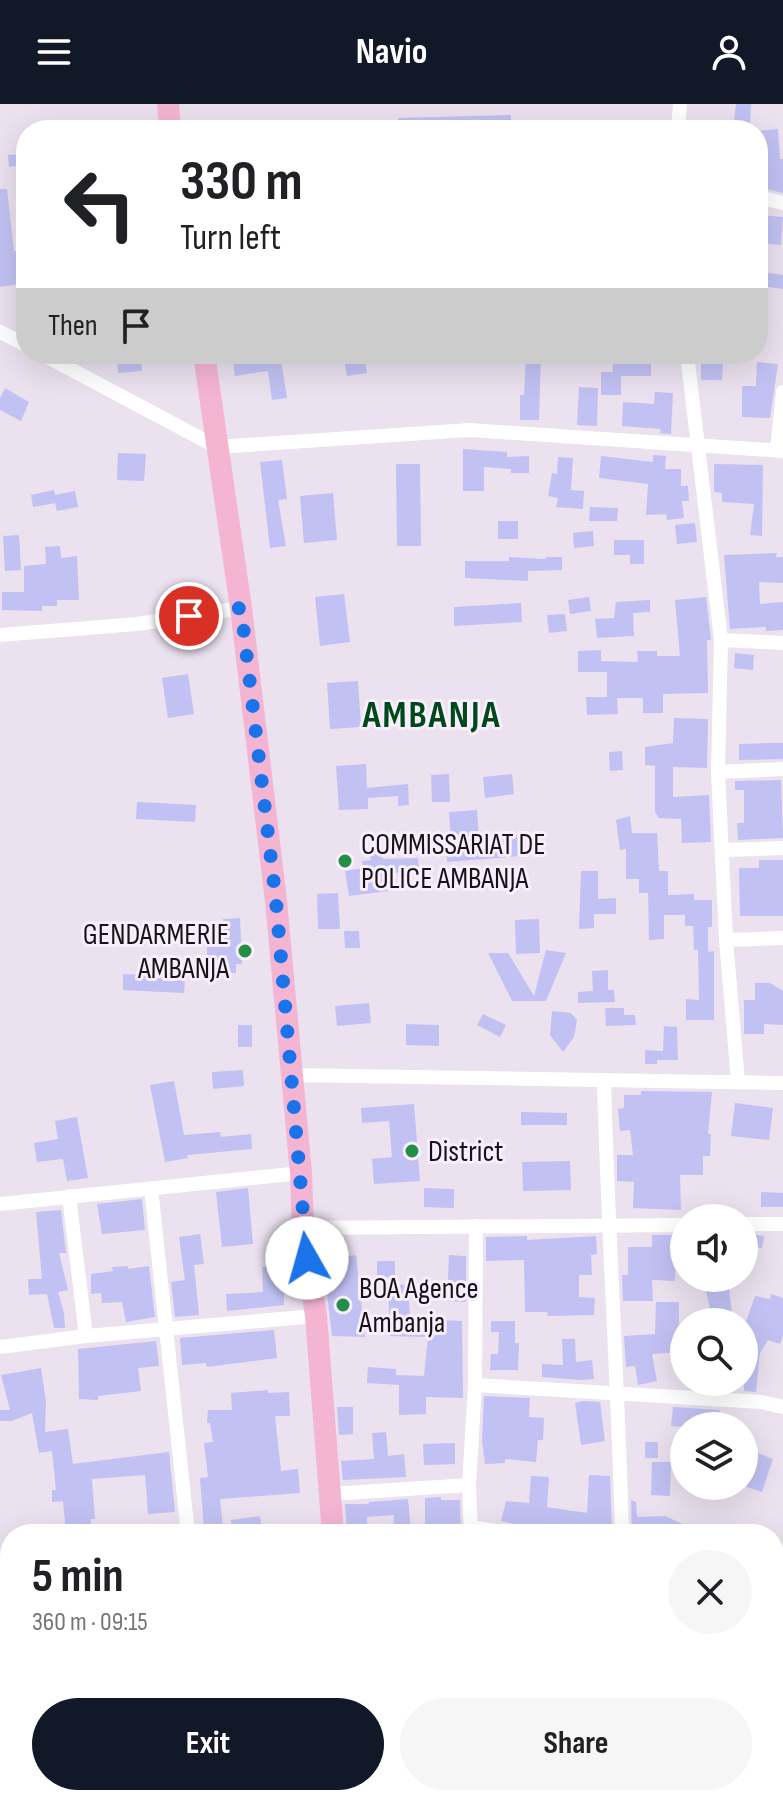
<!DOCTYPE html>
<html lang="en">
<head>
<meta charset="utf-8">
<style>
	body { margin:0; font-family:"Sofia Sans Condensed",sans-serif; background:#f6f6f6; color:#202124; height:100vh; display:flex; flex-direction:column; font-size:30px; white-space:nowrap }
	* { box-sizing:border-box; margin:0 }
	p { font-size:26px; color:#757577 }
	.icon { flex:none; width:44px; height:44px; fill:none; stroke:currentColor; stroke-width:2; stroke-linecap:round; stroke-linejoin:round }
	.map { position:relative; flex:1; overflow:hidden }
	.drawer { position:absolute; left:0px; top:1420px; width:784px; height:282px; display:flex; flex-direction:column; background:#fff; border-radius:32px 32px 0 0; box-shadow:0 8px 32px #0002 }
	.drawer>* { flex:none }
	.hud { position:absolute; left:16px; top:16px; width:752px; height:244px; border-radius:32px; box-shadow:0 8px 32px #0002; background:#fff; color:#202124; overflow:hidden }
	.fabs { position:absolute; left:670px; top:1100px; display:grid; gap:16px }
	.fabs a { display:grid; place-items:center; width:88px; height:88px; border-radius:50%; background:#fff; box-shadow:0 8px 32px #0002; font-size:40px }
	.pin { position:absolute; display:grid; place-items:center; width:68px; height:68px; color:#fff; margin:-34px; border:4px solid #fff; border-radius:50%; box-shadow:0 2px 8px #0007 }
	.me { position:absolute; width:88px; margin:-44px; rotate:353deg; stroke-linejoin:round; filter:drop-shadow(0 0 6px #0008) }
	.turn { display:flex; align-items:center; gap:28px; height:168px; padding:0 32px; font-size:36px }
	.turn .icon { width:104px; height:104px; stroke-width:2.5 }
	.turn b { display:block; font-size:56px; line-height:68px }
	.then { display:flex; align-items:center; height:76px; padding:0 32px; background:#0003; gap:16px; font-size:30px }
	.round { display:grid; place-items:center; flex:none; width:84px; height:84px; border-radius:42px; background:#f6f6f6 }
	.headline { display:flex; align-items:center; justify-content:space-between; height:136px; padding:0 32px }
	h1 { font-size:48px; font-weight:700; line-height:60px }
	.primary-button { display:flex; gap:16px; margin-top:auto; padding:16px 32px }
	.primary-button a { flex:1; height:92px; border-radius:48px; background:#111827; color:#fff; font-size:32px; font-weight:700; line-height:92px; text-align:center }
	.primary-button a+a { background:#f6f6f6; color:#202124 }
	header { display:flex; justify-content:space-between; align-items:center; height:104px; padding:0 32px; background:#111827; color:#fff; font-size:36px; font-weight:700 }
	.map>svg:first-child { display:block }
	.building { fill:#c1c2f3 }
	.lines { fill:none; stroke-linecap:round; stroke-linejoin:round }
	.street { stroke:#fff; stroke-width:14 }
	.primary { stroke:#f4b5d3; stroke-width:22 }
	.route { stroke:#1a73e8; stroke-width:14; stroke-dasharray:0 25.2 }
	.poi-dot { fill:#238f46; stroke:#f9eefc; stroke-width:3 }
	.labels { text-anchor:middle; stroke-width:6; stroke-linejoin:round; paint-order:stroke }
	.poi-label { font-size:30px; fill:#171318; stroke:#f9eefc; text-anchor:start }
	.district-label { font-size:38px; font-weight:bold; letter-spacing:2px; fill:#00491c; stroke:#f9eefc }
</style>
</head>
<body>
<header><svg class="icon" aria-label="menu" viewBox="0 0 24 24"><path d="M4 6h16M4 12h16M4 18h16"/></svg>Navio<svg class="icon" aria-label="person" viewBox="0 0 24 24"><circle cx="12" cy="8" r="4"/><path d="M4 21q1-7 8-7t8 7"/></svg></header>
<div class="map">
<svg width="783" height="1701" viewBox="0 0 783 1701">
	<rect width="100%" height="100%" fill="#ebe1ef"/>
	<!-- building -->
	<path class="building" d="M736,0H751L750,19L734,18Z
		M511,11V26H398V14Z
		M778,25L780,55H783V89L759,83L765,39H758V27Z
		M26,50V61L9,63L8,51Z
		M0,85H7L14,147L26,146V179L0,183Z
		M758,111L783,113L781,141L758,139Z
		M763,168L783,171V185L761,182Z
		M117,250H141L142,267L118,269Z
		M232,250H280L287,294L272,296L268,267L235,272Z
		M343,250H364L367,269L347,272Z
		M526,250H541L539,316H520V291H524Z
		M612,250H627L628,255H651V272H621V291H601V268H613Z
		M701,258H723L722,276H701Z
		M757,258L778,260L770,314L742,313V282H756Z
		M579,283L598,284L597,322L577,321Z
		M5,284L29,298L21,317L0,306V294Z
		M655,288L673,289L671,330L660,329L661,325L622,322L623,298L654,300Z
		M463,345L507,348V353L529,352V369H511V365L484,363V387H463Z
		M118,349L146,350L144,377L117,376Z
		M653,351L666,352L665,365H681V382H688L689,397H682L684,414L667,416L666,410L646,411L648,380L599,374L601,352L653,358Z
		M558,353L573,354L571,386L584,387L583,405L556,403L558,394L548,392L552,369L557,370Z
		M282,356L287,395L278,396L286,442L270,444L260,358Z
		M396,360H420L421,442H397Z
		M714,360L763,361L762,432L750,431L754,400L722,398V389L714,388Z
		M54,386L55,391L75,387L78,403L57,407L55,399L33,403L31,391Z
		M333,389L337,436L304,439L300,392Z
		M590,403L618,404L617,417H589Z
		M498,417H518V435H498Z
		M695,419L697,438L677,440L675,421Z
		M593,427L594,442L574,444L573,429Z
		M19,431L21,466L5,467L3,432Z
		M614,436H644V460H630V451H614Z
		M60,442L61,454L77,452L79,496H57V502H42V507L2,506V488H24V462L46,460L45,443Z
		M777,449L776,453H783V479L759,478L760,500L783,498V526L766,527V523L730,525L724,451Z
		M509,453L546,455V453H562V466L528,467V477L465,474V457H509Z
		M344,490L350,538L320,542L315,493Z
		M589,493L591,507L570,510L568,496Z
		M706,493L711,536H707L708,589L663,590V609H643V594H617L618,610L587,611L586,593H607V568H578V547L601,546V557L638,558L637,547H657V552H680L675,496Z
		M650,496V508L633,509L634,532L597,534L595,515L614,514L616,498Z
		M521,499L522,518L454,522V503Z
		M565,510L567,527L549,529L547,511Z
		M735,549L754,551L753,566L734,564Z
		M188,570L194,610L168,614L162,574Z
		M358,577L361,623L330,625L327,579Z
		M674,614L708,615L707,664L673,663V693L709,691L711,738L682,739L681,715L659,714L655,708V662L645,661V643L673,639Z
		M774,639H783V655L739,656V640Z
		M622,647L623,666L610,667L609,648Z
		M366,660L367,684L408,680L409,701L398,702V692L368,694V705L339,706L336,662Z
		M449,670L450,698H432L431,671Z
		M512,670L514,690L485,694L483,673Z
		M781,676L783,734L738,736L737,719H744V686H735V677Z
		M137,698L196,701L195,718L136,715Z
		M477,706L479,734L521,731L522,752L447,758L446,736H451L449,708Z
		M630,712L632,729H657L659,767H668V791L694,790V796H712V823H708V848L714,847V916H686V895L699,896L698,846H694L693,822H685V811H664V835L649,836L648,789H639V775H626V745L620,746L616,716Z
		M382,742L383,755L418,754L419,768L385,769L388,787L349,792L345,767L363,764L362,757L371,756L369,744Z
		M759,756H783V812H740L739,764H759Z
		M581,767H598V795L616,794V810H594V824L579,825Z
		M338,789L340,825H318L317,790Z
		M240,814L242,860H236V869L220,868V859H207V843H224L223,815Z
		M539,815L540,849L516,850L515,816Z
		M344,827H359L360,844H345Z
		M546,846L566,849L546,897H512L488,849H508L534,892Z
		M608,866V886H614L615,898L578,899V888L593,887L592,867Z
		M123,870L185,873L184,889L123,886Z
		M755,879H770L783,887V921L764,920V930H744V896H755Z
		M369,899L371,919L337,922L335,902Z
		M605,904H624V911H635L636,921L606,922Z
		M552,907L571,909L577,916L574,933L563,948L550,931Z
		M483,910L506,921L500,933L477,921Z
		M406,920L439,921V942L406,941Z
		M238,921H252V943H238Z
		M664,922L677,923L678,956H657V960H645V946L663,947Z
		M243,966L244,982L213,985L212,968Z
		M174,977L184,1031L220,1028L221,1033L251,1030L252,1045L187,1051L188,1054L165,1058L150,981Z
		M641,987L712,988L708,1030H711L710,1052H703V1071H680L681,1106L633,1104L634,1078L617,1077V1051H633L630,1026L620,1027L618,1005L624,1004V991H641Z
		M735,999L773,1004L769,1036L731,1032Z
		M414,1000L420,1077L374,1080L372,1055L392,1053L389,1017L362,1019L361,1004Z
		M521,1008L567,1009V1021H521Z
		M77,1013L88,1074L67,1077L63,1055L37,1058L34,1039L58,1035L55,1017Z
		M570,1057L571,1086L523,1087L522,1058Z
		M248,1084L253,1140L222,1143L216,1088Z
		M424,1084L454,1085V1104L424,1103Z
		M761,1088L783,1089V1103H761Z
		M142,1095L145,1126L102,1130L97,1100Z
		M61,1106L66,1149H59L68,1186L58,1188L64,1209L65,1224H54L47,1190L29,1191L28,1175H42L36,1108Z
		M200,1130L204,1160L194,1161L199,1211L175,1213L171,1178L185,1176L179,1133Z
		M752,1130L764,1132L762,1144L751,1143Z
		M652,1131H677L675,1177L652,1176L653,1197H623L622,1171H628V1143H652Z
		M527,1132V1136L596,1132L597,1150L591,1151L592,1171H579V1193L595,1194L594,1211L548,1212L547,1208H525L524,1156L486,1157V1133Z
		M356,1151L365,1233L332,1232L326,1181H337L334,1154Z
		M449,1151L466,1152V1198L447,1197Z
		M377,1157H395V1173L377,1174Z
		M128,1162V1165L149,1162L155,1213L126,1218L122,1198L102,1199L101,1189L91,1190V1170L113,1167L112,1163Z
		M283,1162L284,1201L227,1207L226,1190L263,1188L262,1163Z
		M703,1174H728L732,1211L712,1213Z
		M388,1180L408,1181L410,1215L462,1217L463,1294L426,1293V1310L399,1311V1281L367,1279L368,1263L396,1265V1271L424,1272L428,1233L390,1232Z
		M771,1190L783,1194V1232L780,1240L768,1236L760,1249L756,1288L744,1287V1249L750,1229L744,1227V1223L755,1192L770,1195Z
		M656,1198H679V1228H684V1248L652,1250L657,1277L638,1281L635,1262L626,1263L624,1232L655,1230Z
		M491,1217H515V1239H519L518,1266H490L491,1250H498L499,1228H491Z
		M274,1226L277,1254L207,1263L206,1259L182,1261L180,1234Z
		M562,1235H575L576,1258L592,1256L594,1275L580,1276L542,1273V1260L563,1261Z
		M156,1237L159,1262L138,1264L141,1287L98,1292V1296L79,1295L78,1245Z
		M41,1264L46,1298L45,1328L68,1325L73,1360L169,1348L175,1408L148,1410L145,1371L92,1375L95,1415H91L90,1430H66L63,1397L52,1398V1386H56L52,1347L39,1349L32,1309L12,1317H0V1306H10L1,1271Z
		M690,1278H737V1286L689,1284Z
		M268,1286V1289L289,1288L290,1312H275L281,1367L298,1365L300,1389L220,1395L223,1424L204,1426L200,1374L208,1373L204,1339L213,1338L210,1319H207L208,1306H232L231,1289Z
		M484,1292L530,1294L529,1313L544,1314L543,1336H538L536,1358L505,1355V1359L485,1360L482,1336Z
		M583,1297L600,1298L605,1337L581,1341L575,1299Z
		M337,1303H353V1330L339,1331Z
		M673,1303L720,1306L716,1322L688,1318V1322L684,1323L671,1322Z
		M386,1328L388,1352L404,1350L406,1373L343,1376L341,1357L374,1355L372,1329Z
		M645,1338H658V1354H645Z
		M455,1339V1360L424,1361L423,1340Z
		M758,1349L773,1355L762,1388L744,1382L746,1369L750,1370Z
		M652,1358H671L670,1392L651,1391Z
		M589,1371L610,1372L612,1429L546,1421L547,1426L528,1427V1423L501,1417L506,1397L529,1399L531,1372L549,1373L547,1403L587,1409Z
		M441,1393V1396H460L461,1430L425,1426V1394Z
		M408,1395L411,1426L393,1425L394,1411L367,1413V1430H347L345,1400H369V1398Z
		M631,1396L636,1398L637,1413L665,1412L705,1430H632Z
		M260,1412L262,1427L232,1430L231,1416Z
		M10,1525V1539L0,1540V1526Z
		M0,1604L10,1606V1667L0,1665Z"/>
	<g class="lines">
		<!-- street -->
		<path class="street" d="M678,26L680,0
			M758,93L783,99
			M0,228L26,241
			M42,250L217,343L469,326L783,347
			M687,250L721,536L718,668L726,836L738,978
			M777,346L783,288
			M0,531L137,520L241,504
			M721,536L783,539
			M718,668L783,665
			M723,746L783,744
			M726,836L783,834
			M291,971L783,979
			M604,977C608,1128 618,1279 622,1430
			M151,1084L188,1430
			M69,1092L86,1232
			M0,1100L301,1069
			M744,1120H783
			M303,1124L684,1121
			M0,1243L86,1232L316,1212
			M475,1281L762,1298L783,1303
			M330,1390L469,1381
			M471,1423L515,1430
			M471,1430L469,1381L475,1281L476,1122
			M774,1460L783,1461
			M774,1514L783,1513
			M0,1515L10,1514
			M0,1688L21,1701
			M234,1692L237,1701
			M473,1692V1701"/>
		<!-- primary -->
		<path class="primary" d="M168,0L170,26
			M204,250L241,504L276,797L301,1069L303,1124L316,1212L333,1430
			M348,1692V1701"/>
	</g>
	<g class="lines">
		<!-- route -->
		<path class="route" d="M189,512L241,504L276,797L307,1154"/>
	</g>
	<!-- markers -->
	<g class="poi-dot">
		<circle cx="345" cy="757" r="8"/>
		<circle cx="245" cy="847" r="8"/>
		<circle cx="412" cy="1047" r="8"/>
		<circle cx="343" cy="1201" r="8"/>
	</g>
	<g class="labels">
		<!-- poi labels -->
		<g class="poi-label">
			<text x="361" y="750">COMMISSARIAT DE<tspan x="361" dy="34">POLICE AMBANJA</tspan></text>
			<text x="229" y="840" text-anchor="end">GENDARMERIE<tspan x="229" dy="34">AMBANJA</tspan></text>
			<text x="428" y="1057">District</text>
			<text x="359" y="1194">BOA Agence<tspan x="359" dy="34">Ambanja</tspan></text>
		</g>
		<!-- district labels -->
		<g class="district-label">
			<text x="432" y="623">AMBANJA</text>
		</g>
	</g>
</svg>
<div class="fabs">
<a><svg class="icon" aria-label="sound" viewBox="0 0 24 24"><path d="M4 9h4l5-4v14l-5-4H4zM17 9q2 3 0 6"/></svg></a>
<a><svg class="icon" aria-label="search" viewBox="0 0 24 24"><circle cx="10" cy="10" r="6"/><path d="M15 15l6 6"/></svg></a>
<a><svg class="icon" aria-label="layers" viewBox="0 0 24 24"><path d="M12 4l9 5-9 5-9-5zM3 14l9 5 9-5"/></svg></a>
</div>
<div class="pin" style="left:189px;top:512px;background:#d93025"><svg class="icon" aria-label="arrive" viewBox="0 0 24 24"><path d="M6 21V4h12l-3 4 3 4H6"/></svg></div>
<svg class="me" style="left:307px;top:1154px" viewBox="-20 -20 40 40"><circle r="19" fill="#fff"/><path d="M0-13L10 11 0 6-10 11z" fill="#1a73e8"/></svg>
<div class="hud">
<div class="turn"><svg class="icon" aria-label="left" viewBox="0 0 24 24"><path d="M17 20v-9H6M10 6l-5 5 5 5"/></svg><div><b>330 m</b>Turn left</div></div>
<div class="then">Then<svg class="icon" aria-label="arrive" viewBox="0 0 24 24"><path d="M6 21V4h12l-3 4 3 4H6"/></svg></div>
</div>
<section class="drawer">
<div class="headline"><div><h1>5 min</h1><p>360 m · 09:15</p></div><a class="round"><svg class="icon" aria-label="close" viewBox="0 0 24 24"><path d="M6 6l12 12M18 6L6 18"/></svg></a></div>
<div class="primary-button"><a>Exit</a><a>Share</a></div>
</section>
</div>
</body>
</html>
